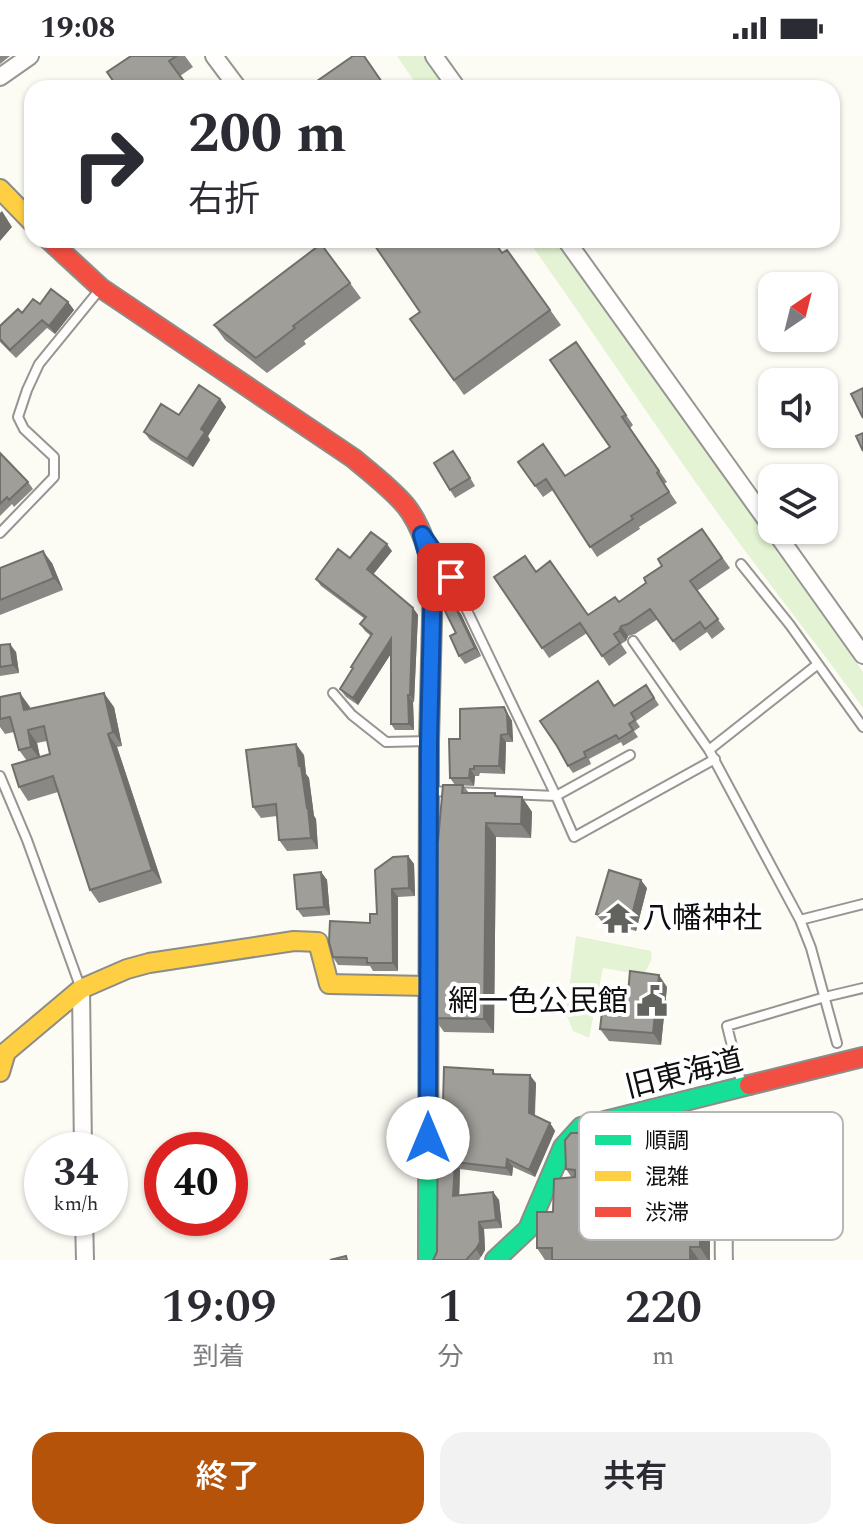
<!DOCTYPE html>
<html lang="ja">
<head>
<meta charset="utf-8">
<style>
	body { margin:0; font-family:Spectral,"Noto Sans JP",serif; background:#f2f2f3; color:#2b2b33; height:100vh; display:flex; flex-direction:column; font-size:30px; white-space:nowrap }
	* { box-sizing:border-box; margin:0 }
	p { font-size:26px; color:#7c7c81 }
	.icon { flex:none; width:44px; height:44px; fill:none; stroke:currentColor; stroke-width:2; stroke-linecap:round; stroke-linejoin:round }
	.map { position:relative; height:1204px; overflow:hidden }
	.details { display:flex; flex-direction:column; background:#fff; flex:1 }
	.details>* { flex:none }
	.guide { position:absolute; left:24px; top:24px; width:816px; height:168px; border-radius:24px; box-shadow:0 2px 6px #0004; background:#fff; color:#2b2b33; overflow:hidden }
	.needle { width:52px; rotate:35deg }
	.fabs { position:absolute; left:758px; top:216px; display:grid; gap:16px }
	.fabs a { display:grid; place-items:center; width:80px; height:80px; border-radius:16px; background:#fff; box-shadow:0 2px 6px #0004; font-size:40px }
	.speed { position:absolute; left:24px; top:1076px; display:flex; gap:16px; font-size:40px; font-weight:700; text-align:center }
	.speed>* { display:grid; place-content:center; width:104px; height:104px; border-radius:50%; background:#fff; box-shadow:0 2px 6px #0004; line-height:1 }
	.speed small { font-size:20px; font-weight:400 }
	.speed .limit { border:12px solid #d22; background:#fff; color:#111 }
	.pin { position:absolute; display:grid; place-items:center; width:68px; height:68px; color:#fff; margin:-34px; border-radius:16px; box-shadow:0 4px 12px #0006 }
	.me { position:absolute; width:88px; margin:-44px; rotate:0deg; stroke-linejoin:round; filter:drop-shadow(0 0 6px #0008) }
	.turn { display:flex; align-items:center; gap:28px; height:168px; padding:0 32px; font-size:36px }
	.turn .icon { width:104px; height:104px; stroke-width:2.5 }
	.turn b { display:block; font-size:56px; line-height:68px }
	.eta { display:flex; justify-content:space-evenly; align-items:center; height:136px; text-align:center }
	.eta b { font-size:48px; font-weight:600; line-height:56px }
	.button { display:flex; gap:16px; margin-top:auto; padding:16px 32px }
	.button a { flex:1; height:92px; border-radius:24px; background:#b45309; color:#fff; font-size:32px; font-weight:600; line-height:92px; text-align:center }
	.button a+a { background:#f2f2f3; color:#2b2b33 }
	.status { display:flex; justify-content:space-between; align-items:center; height:56px; padding:0 40px; background:#fff; direction:ltr }
	.status svg { height:22px; fill:currentColor }
	.map>svg:first-child { display:block }
	.green { fill:#e4f3d3 }
	.lines { fill:none; stroke-linecap:round; stroke-linejoin:round }
	.lane-casing { stroke:#969592; stroke-width:12 }
	.street-casing { stroke:#969592; stroke-width:20 }
	.fast-casing { stroke:#8c8c89; stroke-width:22 }
	.slow-casing { stroke:#8c8c89; stroke-width:22 }
	.jam-casing { stroke:#8c8c89; stroke-width:22 }
	.lane { stroke:#fffefd; stroke-width:8 }
	.street { stroke:#fffefd; stroke-width:16 }
	.fast { stroke:#16e098; stroke-width:18 }
	.slow { stroke:#ffcf43; stroke-width:18 }
	.jam { stroke:#f24e42; stroke-width:18 }
	.wall { fill:#8a8884; fill-rule:evenodd }
	.shaded-wall { fill:#706f6b }
	.building { fill:#a09e99; stroke:#706f6b; stroke-width:2 }
	.route-casing { stroke:#114b97; stroke-width:20 }
	.route { stroke:#1a73e8; stroke-width:14 }
	.labels { text-anchor:middle; stroke-width:8; stroke-linejoin:round; paint-order:stroke }
	.poi-label { font-size:30px; fill:#0f0f0f; stroke:#fff; text-anchor:start }
	.street-label { font-size:30px; fill:#0f0f0f; stroke:#fff }
	.key { fill:#fff; stroke:#b7b7b7; stroke-width:2 }
	.key-label { font-size:22px; fill:#0f0f0f }
</style>
</head>
<body>
<div class="status"><b>19:08</b><svg viewBox="0 0 49 12"><path d="M0 12V9h3v3zM5 12V6h3v6zM10 12V3h3v9zM15 12V0h3v12zM26 1h20v11H26zM47 4h2v5h-2z"/></svg></div>
<div class="map">
<svg width="863" height="1204" viewBox="0 0 863 1204">
	<rect width="100%" height="100%" fill="#fcfbf4"/>
	<!-- green -->
	<path class="green" d="M397,0H428L451,32H419Z
		M528,184H560L863,616V652C818,589 769,529 724,466C657,373 594,277 528,184Z
		M576,880L651,895L652,902L644,919L603,912L589,982L573,975L566,957Z"/>
	<g class="lines">
		<defs>
			<path id="lane" d="M0,477L54,421V401L24,373L18,361L27,334L39,308L101,232
				M436,498L451,521L556,740L630,699
				M741,508L790,569L863,671
				M633,585L709,694L800,864L811,892L837,987
				M333,637L352,659L386,686L429,685
				M709,694L818,608
				M0,720L27,784L81,933
				M429,735L556,740L574,781L715,703
				M800,864L863,848
				M742,1030L727,970L825,941L863,932"/>
			<path id="street" d="M214,0L238,32
				M434,0L457,32
				M0,21L30,0
				M566,184L772,472
				M774,474L863,599
				M81,933L83,1094
				M639,1057C642,1064 643,1073 647,1080C666,1108 703,1119 718,1149C726,1164 723,1187 724,1204
				M84,1162L85,1204"/>
			<path id="fast" d="M428,1204L429,685L433,522
				M495,1204L528,1173L563,1091L581,1071L749,1029"/>
			<path id="slow" d="M0,133L32,166
				M0,1016L6,996L81,933L127,913L149,907L294,885L318,886L329,928L428,930"/>
			<path id="jam" d="M49,184L101,232L353,402C371,417 391,432 406,450C421,469 430,498 433,522
				M749,1029L863,1001"/>
		</defs>
		<!-- lane casing -->
		<use href="#lane" class="lane-casing"/>
		<!-- street casing -->
		<use href="#street" class="street-casing"/>
		<!-- fast casing -->
		<use href="#fast" class="fast-casing"/>
		<!-- slow casing -->
		<use href="#slow" class="slow-casing"/>
		<!-- jam casing -->
		<use href="#jam" class="jam-casing"/>
		<!-- lane -->
		<use href="#lane" class="lane"/>
		<!-- street -->
		<use href="#street" class="street"/>
		<!-- fast -->
		<use href="#fast" class="fast"/>
		<!-- slow -->
		<use href="#slow" class="slow"/>
		<!-- jam -->
		<use href="#jam" class="jam"/>
	</g>
	<!-- wall -->
	<path class="wall" d="M0,0H10L0,8Z
		M131,0H185L193,11L180,20Z
		M507,194L561,269L464,339L410,263Z
		M350,227L361,242L304,285L306,288L267,317L225,284L214,269Z
		M68,246L74,254L55,278L47,272L16,302L0,286V270L22,257L40,248Z
		M576,286L633,369L630,372L667,426L664,428L677,447L639,471L640,473L597,501L553,434L543,441L518,406L565,420L610,391Z
		M220,343L226,351L208,380L210,384L193,411L150,384L144,376L179,359Z
		M0,397L28,426L33,433L14,451L12,448L0,460Z
		M459,403L475,430L455,442L450,434Z
		M702,473L730,512L697,535L725,573L712,583L707,576L680,595L658,563L635,578L628,580L626,585L621,588L627,597L609,610L587,577L549,602L494,521L536,516L588,559L619,546L646,527L662,510Z
		M392,495L373,518L413,552L418,559L414,646H413L414,674H395L391,668V597L358,649L346,641L340,633L353,613L351,611L371,580L365,575L360,568L365,563L321,530L316,523L350,502Z
		M52,507L63,534L0,559V512Z
		M455,550L461,558L481,600L465,608L459,600L456,577Z
		M0,589L16,596L19,617L0,620Z
		M646,629L659,649L636,665L640,671L634,675L638,681L623,690L621,686L589,703L591,708L573,717L568,710L615,650Z
		M0,641L30,651V653L114,651L122,690L117,691L162,827L99,847L90,834L58,736L28,745L19,731L27,705L19,694L14,676L5,678L0,671ZM47,685L50,698L40,701L37,687Z
		M504,651L512,665L513,686H506L505,718L480,717L479,720H475L474,730L455,729L450,722L460,683Z
		M304,699L306,718L309,722L314,760L316,763L318,793L287,795L279,784L277,760L261,762L253,751Z
		M463,729L469,737H495L497,740L522,741L532,756L531,782L496,781L494,977L444,976L434,962L438,785Z
		M408,800L414,808L415,840L398,841V915H373L370,910L338,909L333,901L370,867L377,858Z
		M321,816L327,824L330,859L303,861L297,853Z
		M647,832L636,875L602,866L596,858Z
		M667,931L661,989L609,985L600,973L627,949Z
		M493,1014L495,1018L536,1027L535,1060L550,1067L555,1075L535,1121L513,1111L512,1120L460,1113L459,1140L493,1136L499,1144L502,1172L484,1173L485,1194L479,1204H433L437,1196L443,1048Z
		M606,1088L616,1103L618,1125L700,1142V1155L710,1169V1204H545L537,1192L553,1156L572,1122L566,1113L589,1090Z"/>
	<!-- shaded-wall -->
	<path class="shaded-wall" d="M2,155L12,171L0,185V157Z
		M68,246L74,254L55,278L49,270Z
		M220,343L226,351L208,380L210,384L193,411L187,403L201,373Z
		M387,488L392,495L372,520L367,513Z
		M43,495L52,507L63,534L54,522Z
		M455,550L461,558L481,600L475,592Z
		M413,552L418,559L414,646L410,639Z
		M621,570L628,580L626,585L619,575Z
		M391,583L396,590L358,649L353,642Z
		M10,588L16,596L19,617L13,609Z
		M20,637L30,651L33,668L24,654Z
		M104,637L114,651L122,690L113,676Z
		M408,639L413,646L414,674L409,668Z
		M504,651L512,665L513,686L508,678Z
		M28,674L37,687L41,705L31,691Z
		M108,678L117,691L162,827L152,814Z
		M501,679L506,686L505,718L499,710Z
		M296,688L304,699L306,718L309,722L314,760L316,763L318,793L311,782Z
		M470,713L475,720L474,730L469,722Z
		M522,741L532,756L531,782L521,768Z
		M486,767L496,781L494,977L484,963Z
		M408,800L414,808L415,840L409,832Z
		M321,816L327,824L330,859L324,851Z
		M641,824L647,832L636,875L630,867Z
		M392,833L398,841V915L393,907Z
		M659,919L667,931L661,989L653,977Z
		M530,1019L536,1027L534,1065L529,1057Z
		M550,1067L555,1075L535,1121L529,1114Z
		M580,1077L590,1091L581,1090Z
		M606,1088L616,1103L619,1140L608,1125Z
		M507,1103L513,1111L512,1120L506,1112Z
		M455,1106L460,1113L459,1148L453,1140Z
		M690,1128L700,1142V1169L690,1155Z
		M493,1136L499,1144L502,1172L496,1164Z
		M700,1155L710,1169V1204H708L700,1191Z
		M479,1166L484,1173L485,1194L481,1201L476,1193Z
		M690,1191L699,1204H690Z"/>
	<!-- building -->
	<path class="building" d="M131,0H177L169,5L189,32H118L107,16Z
		M353,0H364L386,32H307Z
		M371,184H493L502,197L507,194L550,254L454,324L410,263L420,256Z
		M321,188L350,227L293,270L295,272L256,302L214,269Z
		M51,233L68,246L49,270L42,264L10,294L0,283V270L18,253L22,257L33,243L40,248Z
		M576,286L626,359L622,361L659,415L657,417L669,436L631,460L633,463L590,491L546,423L535,430L518,406L543,388L565,420L610,391L550,304Z
		M199,329L220,343L201,373L205,376L187,403L144,376L161,348L179,359Z
		M863,332V362L851,338Z
		M863,377V395L856,380Z
		M453,395L470,422L450,434L434,407Z
		M0,397L28,426L9,444L7,441L0,448Z
		M702,473L722,502L690,525L718,563L705,573L700,566L673,585L650,553L628,568L621,570L619,575L614,578L620,587L602,600L580,567L542,592L494,521L525,500L536,516L550,505L588,559L615,541L619,546L646,527L644,522L662,510L658,503Z
		M371,476L387,488L367,513L413,552L410,639H408L409,668H391V583L353,642L340,633L353,612L351,611L372,578L360,568L366,561L316,523L338,493L350,502Z
		M43,495L54,522L0,544V512Z
		M455,550L475,592L459,600L450,580L456,577L445,555Z
		M10,588L13,609L0,611V589Z
		M598,625L614,650L646,629L654,642L631,657L635,664L629,668L633,674L619,683L616,679L584,696L586,701L568,710L557,690L540,665Z
		M20,637L24,654L104,637L113,676L108,678L152,814L90,834L53,720L19,731L12,709L50,698L44,670L28,674L31,691L19,694L10,661L0,663V641Z
		M504,651L507,658L508,678L501,679L499,710H474V713H470L469,722H450L449,683H460V653Z
		M296,688L299,710H301L307,752H308L311,782L279,784L276,748L253,751L246,694Z
		M443,729H463L462,737H495V740L522,741L521,768L486,767L484,963L434,962L436,785H438Z
		M408,800L409,832L392,833L393,907H367V902L333,901L329,886L330,865L370,867V858H377L375,814L393,801Z
		M609,814L641,824L630,867L596,858Z
		M321,816L324,851L297,853L294,819Z
		M630,915L659,919L653,977L600,973L603,947L627,949Z
		M444,1011L493,1014V1018L530,1019L529,1057L550,1067L529,1114L507,1103L506,1112L455,1106L453,1140L493,1136L496,1164L479,1166L480,1186L476,1193L466,1204H433L437,1196L438,1048H443Z
		M571,1077H580L581,1090L606,1088L608,1125L688,1126L690,1128V1155H700V1191H690V1204H552V1192H537V1156H553L554,1123L575,1121V1114L566,1113L565,1084Z
		M346,1200L347,1204H330Z"/>
	<g class="lines">
		<defs>
			<path id="route" d="M428,1082L429,685L433,519L422,479L451,521"/>
		</defs>
		<!-- route casing -->
		<use href="#route" class="route-casing"/>
		<!-- route -->
		<use href="#route" class="route"/>
	</g>
	<!-- icons -->
	<defs>
		<symbol id="temple-bare" viewBox="-9 -9 18 18"><path d="M0-6L5-2H3V0L6.5 2.5H4V6H1.5V3h-3V6H-4V2.5H-6.5L-3 0V-2H-5Z" fill="#62625f" stroke="#fff" stroke-width="2.5" paint-order="stroke"/></symbol>
		<symbol id="civic-bare" viewBox="-9 -9 18 18"><path d="M-.6-6.5H3V-4.5H.6V-3L4-1V1h2V6H-6V1h2V-1L-.6-3ZM-1.2 2.5V6h2.4V2.5Z" fill="#62625f" stroke="#fff" stroke-width="2.5" paint-order="stroke"/></symbol>
	</defs>
	<g fill-rule="evenodd">
		<use href="#temple-bare" x="596" y="840" width="44" height="44"/>
		<use href="#civic-bare" x="630" y="923" width="44" height="44"/>
	</g>
	<g class="labels">
		<!-- poi labels -->
		<g class="poi-label">
			<text x="642" y="872">八幡神社</text>
			<text x="628" y="955" text-anchor="end">網一色公民館</text>
		</g>
		<!-- street labels -->
		<g class="street-label">
			<text transform="translate(684 1017) rotate(-14)" y="10">旧東海道</text>
		</g>
	</g>
	<!-- legend -->
	<rect x="579" y="1056" width="264" height="128" rx="12" class="key"/>
	<rect x="595" y="1079" width="36" height="10" fill="#16e098"/>
	<rect x="595" y="1115" width="36" height="10" fill="#ffcf43"/>
	<rect x="595" y="1151" width="36" height="10" fill="#f24e42"/>
	<g class="key-label">
		<text x="645" y="1092">順調</text>
		<text x="645" y="1128">混雑</text>
		<text x="645" y="1164">渋滞</text>
	</g>
</svg>
<div class="fabs">
<a><svg class="needle" viewBox="-14 -14 28 28"><path d="M0-13l5 13h-10z" fill="#e53935"/><path d="M0 13l5-13h-10z" fill="#7c7c81"/></svg></a>
<a><svg class="icon" aria-label="sound" viewBox="0 0 24 24"><path d="M4 9h4l5-4v14l-5-4H4zM17 9q2 3 0 6"/></svg></a>
<a><svg class="icon" aria-label="layers" viewBox="0 0 24 24"><path d="M12 4l9 5-9 5-9-5zM3 14l9 5 9-5"/></svg></a>
</div>
<div class="speed"><div>34<small>km/h</small></div><div class="limit">40</div></div>
<div class="pin" style="left:451px;top:521px;background:#d93025"><svg class="icon" aria-label="arrive" viewBox="0 0 24 24"><path d="M6 21V4h12l-3 4 3 4H6"/></svg></div>
<svg class="me" style="left:428px;top:1082px" viewBox="-20 -20 40 40"><circle r="19" fill="#fff"/><path d="M0-13L10 11 0 6-10 11z" fill="#1a73e8"/></svg>
<div class="guide">
<div class="turn"><svg class="icon" aria-label="right" viewBox="0 0 24 24"><path d="M7 20v-9h11M14 6l5 5-5 5"/></svg><div><b>200 m</b>右折</div></div>
</div>
</div>
<section class="details">
<div class="eta">
<div><b>19:09</b><p>到着</p></div>
<div><b>1</b><p>分</p></div>
<div><b>220</b><p>m</p></div>
</div>
<div class="button"><a>終了</a><a>共有</a></div>
</section>
</body>
</html>
